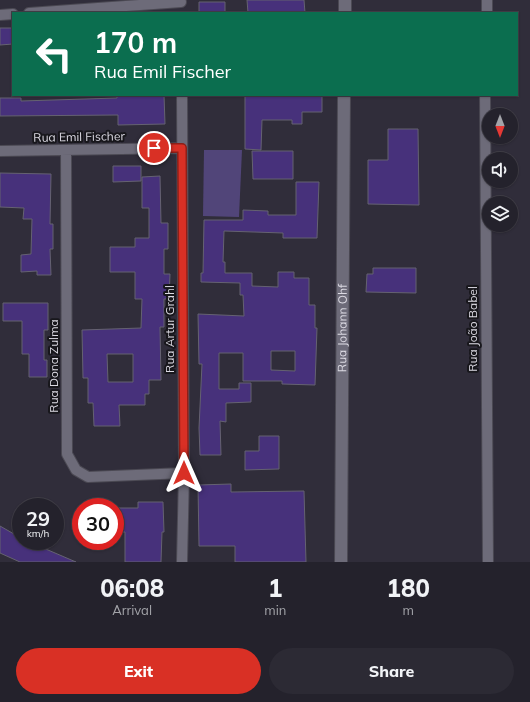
<!DOCTYPE html>
<html lang="en">
<head>
<meta charset="utf-8">
<style>
	body { margin:0; font-family:Mulish,sans-serif; background:#2c2a34; color:#f1f3f6; height:100vh; display:flex; flex-direction:column; font-size:15px; white-space:nowrap }
	* { box-sizing:border-box; margin:0 }
	p { font-size:13px; color:#a3a4a9 }
	.icon { flex:none; width:22px; height:22px; fill:none; stroke:currentColor; stroke-width:2; stroke-linecap:round; stroke-linejoin:round }
	.map { position:relative; height:562px; overflow:hidden }
	.panel { display:flex; flex-direction:column; background:#24222c; flex:1 }
	.panel>* { flex:none }
	.top-card { position:absolute; left:12px; top:12px; width:506px; height:84px; border-radius:0px; box-shadow:0 1px 3px #0004,0 0 0 1px #413f48; background:#0b6e4f; color:#fff; overflow:hidden }
	.needle { width:26px; rotate:180deg }
	.controls { position:absolute; left:482px; top:108px; display:grid; gap:8px }
	.controls a { display:grid; place-items:center; width:36px; height:36px; border-radius:50%; background:#24222c; box-shadow:0 1px 3px #0004,0 0 0 1px #413f48; font-size:20px }
	.speed { position:absolute; left:12px; top:498px; display:flex; gap:8px; font-size:20px; font-weight:700; text-align:center }
	.speed>* { display:grid; place-content:center; width:52px; height:52px; border-radius:50%; background:#24222c; box-shadow:0 1px 3px #0004,0 0 0 1px #413f48; line-height:1 }
	.speed small { font-size:10px; font-weight:400 }
	.speed .limit { border:6px solid #d22; background:#fff; color:#111 }
	.pin { position:absolute; display:grid; place-items:center; width:34px; height:34px; color:#fff; margin:-17px; border:2px solid #fff; border-radius:50%; box-shadow:0 1px 4px #0007 }
	.me { position:absolute; width:44px; margin:-22px; rotate:0deg; stroke-linejoin:round; filter:drop-shadow(0 0 3px #0008) }
	.turn { display:flex; align-items:center; gap:14px; height:84px; padding:0 16px; font-size:18px }
	.turn .icon { width:52px; height:52px; stroke-width:2.5 }
	.turn b { display:block; font-size:28px; line-height:34px }
	.eta { display:flex; justify-content:space-evenly; align-items:center; height:68px; text-align:center }
	.eta b { font-size:24px; font-weight:800; line-height:28px }
	.cta { display:flex; gap:8px; margin-top:auto; padding:8px 16px }
	.cta a { flex:1; height:46px; border-radius:24px; background:#d93025; color:#fff; font-size:16px; font-weight:800; line-height:46px; text-align:center }
	.cta a+a { background:#2c2a34; color:#f1f3f6 }
	.map>svg:first-child { display:block }
	.green { fill:#514579 }
	.building { fill:#47317b; stroke:#656271; fill-rule:evenodd }
	.lines { fill:none; stroke-linecap:round; stroke-linejoin:round }
	.street-casing { stroke:#4b4953; stroke-width:12 }
	.secondary-casing { stroke:#4b4953; stroke-width:14 }
	.street { stroke:#6d6b79; stroke-width:10 }
	.secondary { stroke:#6d6b79; stroke-width:12 }
	.route-casing { stroke:#8d1f18; stroke-width:10 }
	.route { stroke:#d93025; stroke-width:7 }
	.labels { text-anchor:middle; stroke-width:4; stroke-linejoin:round; paint-order:stroke }
	.street-label { font-size:12px; fill:#dcdae3; stroke:#18171c }
</style>
</head>
<body>
<div class="map">
<svg width="530" height="562" viewBox="0 0 530 562">
	<rect width="100%" height="100%" fill="#302d3a"/>
	<!-- green -->
	<path class="green" d="M204,150H242L239,217L203,216Z"/>
	<!-- building -->
	<path class="building" d="M247,0H304L305,13H248Z
		M199,2H225V13H199Z
		M0,28H13V44L0,45Z
		M117,95H164L165,124L118,125V115L0,116V98H21V101L117,98Z
		M245,95H322V112H302V124H292V120H262L261,150L245,149Z
		M388,129H418L419,205L368,204V160H388Z
		M252,151H293V179H253Z
		M113,166H141V181L113,182Z
		M0,173L51,174L50,224H53V249H50L51,275H37V271L21,272V255L31,254L32,219H23L24,208L0,207Z
		M160,176L161,223H168V249H164V274H170L169,299H164V327H160L161,380H149V394H145V405H119L120,426H94L93,403H88V378H83L82,330L141,328L142,299H135V272H110V247H135V238H149V208H142V177ZM107,354H133V382H108Z
		M296,182H319L317,238H283V233L224,231L223,262H225V273H252V286L278,287V272H294V278H309V305H315V328H317L315,385L282,384V381H243V353H219V389H239V383H251V402L226,403V422L220,421L221,455H200L199,428L202,364H199L198,314L244,316L243,295H240V283L201,282V273H203L204,220H243V210L268,211V215H296ZM271,351H295V371L271,370Z
		M373,268H416V293L366,292L367,274H373Z
		M3,303H48V330H44V360H47V377H29V354H22V321H3Z
		M259,436H279V469L245,470V451H259Z
		M231,484V492L304,491L306,562H235V546H199L198,485Z
		M138,502H163L164,532H162L161,562H125V532H115V508H138Z
		M0,526L21,538V541H27L76,562H20L0,553Z"/>
	<g class="lines">
		<defs>
			<path id="street" d="M29,13L181,2
				M487,13V0
				M0,15L13,14
				M182,95L184,473L182,562
				M485,95L488,562
				M66,150L67,454L76,470L88,477L184,473
				M0,151L182,148"/>
			<g id="secondary">
				<path d="M345,13V0"/>
				<path id="s1" d="M341,562L344,95"/>
			</g>
		</defs>
		<!-- street casing -->
		<use href="#street" class="street-casing"/>
		<!-- secondary casing -->
		<use href="#secondary" class="secondary-casing"/>
		<!-- street -->
		<use href="#street" class="street"/>
		<!-- secondary -->
		<use href="#secondary" class="secondary"/>
	</g>
	<g class="lines">
		<defs>
			<path id="route" d="M154,148H182L184,473"/>
		</defs>
		<!-- route casing -->
		<use href="#route" class="route-casing"/>
		<!-- route -->
		<use href="#route" class="route"/>
	</g>
	<g class="labels">
		<!-- street labels -->
		<g class="street-label">
			<text transform="translate(79 137) rotate(-1)" y="4">Rua Emil Fischer</text>
			<text dy="4" stroke="none"><textPath href="#s1" startOffset="234">Rua Johann Ohf</textPath></text>
			<text transform="translate(170 329) rotate(-90)" y="4">Rua Artur Grahl</text>
			<text transform="translate(473 329) rotate(-90)" y="4">Rua João Babel</text>
			<text transform="translate(54 366) rotate(-90)" y="4">Rua Dona Zulma</text>
		</g>
	</g>
</svg>
<div class="controls">
<a><svg class="needle" viewBox="-14 -14 28 28"><path d="M0-13l5 13h-10z" fill="#e53935"/><path d="M0 13l5-13h-10z" fill="#a3a4a9"/></svg></a>
<a><svg class="icon" aria-label="sound" viewBox="0 0 24 24"><path d="M4 9h4l5-4v14l-5-4H4zM17 9q2 3 0 6"/></svg></a>
<a><svg class="icon" aria-label="layers" viewBox="0 0 24 24"><path d="M12 4l9 5-9 5-9-5zM3 14l9 5 9-5"/></svg></a>
</div>
<div class="speed"><div>29<small>km/h</small></div><div class="limit">30</div></div>
<div class="pin" style="left:154px;top:148px;background:#d93025"><svg class="icon" aria-label="arrive" viewBox="0 0 24 24"><path d="M6 21V4h12l-3 4 3 4H6"/></svg></div>
<svg class="me" style="left:184px;top:473px" viewBox="-20 -20 40 40"><path d="M0-17L14 15 0 8-14 15z" fill="#d93025" stroke="#fff" stroke-width="4"/></svg>
<div class="top-card">
<div class="turn"><svg class="icon" aria-label="left" viewBox="0 0 24 24"><path d="M17 20v-9H6M10 6l-5 5 5 5"/></svg><div><b>170 m</b>Rua Emil Fischer</div></div>
</div>
</div>
<section class="panel">
<div class="eta">
<div><b>06:08</b><p>Arrival</p></div>
<div><b>1</b><p>min</p></div>
<div><b>180</b><p>m</p></div>
</div>
<div class="cta"><a>Exit</a><a>Share</a></div>
</section>
</body>
</html>
